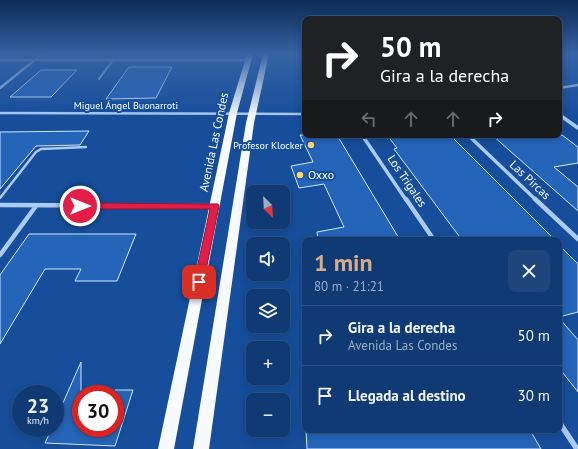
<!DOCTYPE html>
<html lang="es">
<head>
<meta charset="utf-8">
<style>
	body { margin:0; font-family:"PT Sans",sans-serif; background:#1e457c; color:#f1f3f6; height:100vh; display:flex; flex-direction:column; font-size:15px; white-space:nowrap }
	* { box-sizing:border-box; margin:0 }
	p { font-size:13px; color:#9cadc5 }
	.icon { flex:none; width:22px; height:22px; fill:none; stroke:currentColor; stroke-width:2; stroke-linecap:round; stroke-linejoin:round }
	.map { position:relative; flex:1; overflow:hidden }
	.panel { position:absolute; left:302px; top:237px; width:260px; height:196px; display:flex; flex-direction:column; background:#103a74; border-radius:8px; box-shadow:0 2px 10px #0003,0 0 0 1px #305486 }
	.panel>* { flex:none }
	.banner { position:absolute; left:302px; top:16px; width:260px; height:122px; border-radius:8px; box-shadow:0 2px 10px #0003,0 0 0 1px #305486; background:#202124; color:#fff; overflow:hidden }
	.needle { width:26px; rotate:156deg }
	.buttons { position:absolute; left:246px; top:185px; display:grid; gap:8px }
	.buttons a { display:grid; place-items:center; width:44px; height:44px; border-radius:8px; background:#103a74; box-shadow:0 2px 10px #0003,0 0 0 1px #305486; font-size:20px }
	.speed { position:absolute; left:12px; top:385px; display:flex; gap:8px; font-size:20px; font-weight:700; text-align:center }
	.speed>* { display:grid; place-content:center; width:52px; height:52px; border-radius:50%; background:#103a74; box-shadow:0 2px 10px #0003,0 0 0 1px #305486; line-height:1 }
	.speed small { font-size:10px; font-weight:400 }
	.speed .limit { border:6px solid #d22; background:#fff; color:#111 }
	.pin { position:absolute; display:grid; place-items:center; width:34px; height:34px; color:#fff; margin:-17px; border-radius:8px; box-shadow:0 2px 6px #0006 }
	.me { position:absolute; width:44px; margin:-22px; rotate:90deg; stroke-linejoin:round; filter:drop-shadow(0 0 3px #0008) }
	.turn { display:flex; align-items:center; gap:14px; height:84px; padding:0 12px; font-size:18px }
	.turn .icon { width:52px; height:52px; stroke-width:2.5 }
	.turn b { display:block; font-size:28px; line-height:34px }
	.lanes { display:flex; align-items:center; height:38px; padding:0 12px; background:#0003; justify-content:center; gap:20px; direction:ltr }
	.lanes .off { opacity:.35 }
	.round { display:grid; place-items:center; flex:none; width:42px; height:42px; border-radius:8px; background:#1e457c }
	.head { display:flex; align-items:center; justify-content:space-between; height:68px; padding:0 12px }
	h1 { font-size:24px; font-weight:600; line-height:30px; color:#d6ab8b }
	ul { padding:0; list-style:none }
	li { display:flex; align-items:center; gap:12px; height:60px; padding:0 12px; border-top:1px solid #305486 }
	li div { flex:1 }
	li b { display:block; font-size:15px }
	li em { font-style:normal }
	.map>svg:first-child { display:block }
	.building { fill:#2565b9; stroke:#d4e6fc }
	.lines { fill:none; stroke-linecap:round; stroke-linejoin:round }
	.service-far1 { stroke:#accbf2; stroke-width:2 }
	.service { stroke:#accbf2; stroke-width:2.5 }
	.minor-far3 { stroke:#accbf2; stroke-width:2.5 }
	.minor-far2 { stroke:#accbf2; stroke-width:3.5 }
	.minor-far1 { stroke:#accbf2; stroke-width:4.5 }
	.minor { stroke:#accbf2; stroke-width:5.5 }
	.primary { fill:#f7faff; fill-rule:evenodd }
	.route { fill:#e11d48; stroke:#92132f }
	.poi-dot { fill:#ffd76d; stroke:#164e9b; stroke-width:1.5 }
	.labels { text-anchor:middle; stroke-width:4; stroke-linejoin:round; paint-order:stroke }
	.far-street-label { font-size:10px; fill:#fff; stroke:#164e9b }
	.far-poi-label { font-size:10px; fill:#fff; stroke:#164e9b; text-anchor:end }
	.street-label { font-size:12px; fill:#fff; stroke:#164e9b }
	.poi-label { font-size:12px; fill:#fff; stroke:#164e9b; text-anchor:start }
</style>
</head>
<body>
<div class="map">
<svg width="578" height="449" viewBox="0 0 578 449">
	<rect width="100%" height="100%" fill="#164e9b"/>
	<!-- building -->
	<path class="building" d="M129,67H172L156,98L106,99Z
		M41,70H77L51,97H10Z
		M89,131L80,145L36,146L0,189V132Z
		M300,135H337L400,240H318L317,232L344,227L324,184L299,188L291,166L313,162Z
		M387,135H450L555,240H462L394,149L397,148Z
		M492,135H562L578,147V163L554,167L578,187V211Z
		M29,234H136L117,281H75L81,269H45L0,344V275Z
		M559,245L578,264V312L559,317Z
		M559,318L578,340V392L559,368Z
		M81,362V428H115V390H133L115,446L45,443L52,428H55V421Z
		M306,430H530L541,449H307Z"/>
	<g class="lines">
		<!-- service-far1 -->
		<path class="service-far1" d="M99,79L113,60"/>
		<!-- service -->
		<path class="service" d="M0,198L36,152L41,149L86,147"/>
		<!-- minor-far3 -->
		<path class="minor-far3" d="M0,60H248
			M0,88L42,54
			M559,88L578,85
			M0,113L305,114
			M559,115L562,117"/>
		<!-- minor-far2 -->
		<path class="minor-far2" d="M561,116L578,128
			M362,135L406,200
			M468,135L536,200"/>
		<!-- minor-far1 -->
		<path class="minor-far1" d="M406,199L434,240
			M535,199L578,239
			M0,205L214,206
			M0,255L36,206"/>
		<!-- minor -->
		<path class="minor" d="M559,422L577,449"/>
		<!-- primary -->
		<path class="primary" d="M247,54H253L237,113L174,449H158L229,113Z
			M263,54H269L254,123L209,449H193L246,123Z"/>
	</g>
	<!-- sky -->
	<linearGradient id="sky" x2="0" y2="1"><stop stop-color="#0c2b55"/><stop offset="0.46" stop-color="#3663a4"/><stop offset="1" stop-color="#3663a4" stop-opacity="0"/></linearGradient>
	<rect width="578" height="117" fill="url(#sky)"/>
	<!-- route -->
	<path class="route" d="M80,203L218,204L219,206L203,285H196L194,282L210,209H80L76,206Z"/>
	<!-- markers -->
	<g class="poi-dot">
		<circle cx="311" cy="145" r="4"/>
		<circle cx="300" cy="175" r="4"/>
	</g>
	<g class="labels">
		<!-- far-street labels -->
		<g class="far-street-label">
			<text x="126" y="109">Miguel Ángel Buonarroti</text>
		</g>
		<!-- far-poi labels -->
		<g class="far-poi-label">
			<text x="303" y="149">Profesor Klocker</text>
		</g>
		<!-- street labels -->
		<g class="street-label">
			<text transform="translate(214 142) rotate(-78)" y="4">Avenida Las Condes</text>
			<text transform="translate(530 180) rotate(43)" y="4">Las Pircas</text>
			<text transform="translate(407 181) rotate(56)" y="4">Los Trigales</text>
		</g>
		<!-- poi labels -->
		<g class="poi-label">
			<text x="308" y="179">Oxxo</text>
		</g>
	</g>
</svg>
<div class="buttons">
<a><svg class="needle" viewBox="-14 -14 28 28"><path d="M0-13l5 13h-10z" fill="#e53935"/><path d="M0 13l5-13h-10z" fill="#9cadc5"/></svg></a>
<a><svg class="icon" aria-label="sound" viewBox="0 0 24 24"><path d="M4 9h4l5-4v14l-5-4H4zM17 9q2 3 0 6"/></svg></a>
<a><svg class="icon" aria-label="layers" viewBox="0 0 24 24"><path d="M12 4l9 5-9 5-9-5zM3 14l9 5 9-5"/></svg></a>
<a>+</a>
<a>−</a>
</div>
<div class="speed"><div>23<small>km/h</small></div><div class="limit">30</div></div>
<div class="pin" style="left:199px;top:282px;background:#d93025"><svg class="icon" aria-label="arrive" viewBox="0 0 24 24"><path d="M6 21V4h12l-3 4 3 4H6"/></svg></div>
<svg class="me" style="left:80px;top:206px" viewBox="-20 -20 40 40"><circle r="17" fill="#e11d48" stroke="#fff" stroke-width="3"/><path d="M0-11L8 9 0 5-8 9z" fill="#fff"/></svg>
<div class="banner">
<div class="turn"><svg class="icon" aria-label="right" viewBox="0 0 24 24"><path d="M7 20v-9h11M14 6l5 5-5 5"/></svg><div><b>50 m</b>Gira a la derecha</div></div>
<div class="lanes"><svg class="icon off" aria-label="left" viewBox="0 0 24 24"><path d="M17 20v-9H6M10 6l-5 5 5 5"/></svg><svg class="icon off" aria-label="ahead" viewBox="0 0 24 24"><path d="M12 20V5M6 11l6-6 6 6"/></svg><svg class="icon off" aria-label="ahead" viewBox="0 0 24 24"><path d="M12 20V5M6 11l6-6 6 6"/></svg><svg class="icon" aria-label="right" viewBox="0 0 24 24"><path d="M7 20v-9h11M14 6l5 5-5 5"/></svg></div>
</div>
<section class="panel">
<div class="head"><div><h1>1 min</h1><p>80 m · 21:21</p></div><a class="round"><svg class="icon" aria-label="close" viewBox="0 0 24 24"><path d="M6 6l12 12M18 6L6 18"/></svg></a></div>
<ul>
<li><svg class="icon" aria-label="right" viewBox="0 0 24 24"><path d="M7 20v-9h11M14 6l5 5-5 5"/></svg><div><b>Gira a la derecha</b><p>Avenida Las Condes</p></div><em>50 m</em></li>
<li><svg class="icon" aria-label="arrive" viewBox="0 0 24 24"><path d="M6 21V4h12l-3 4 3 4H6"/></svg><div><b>Llegada al destino</b></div><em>30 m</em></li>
</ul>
</section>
</div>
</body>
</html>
